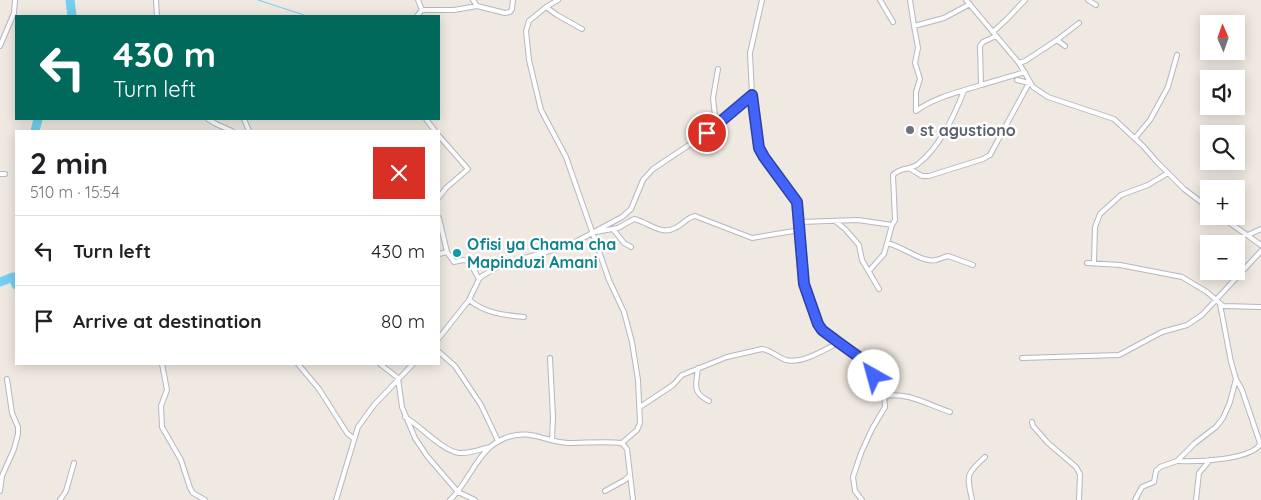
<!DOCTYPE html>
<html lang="en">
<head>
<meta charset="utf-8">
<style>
	body { margin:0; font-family:Quicksand,sans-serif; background:#f2f2f2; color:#202124; height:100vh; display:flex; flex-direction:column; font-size:19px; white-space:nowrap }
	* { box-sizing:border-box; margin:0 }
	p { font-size:16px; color:#757577 }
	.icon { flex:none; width:28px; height:28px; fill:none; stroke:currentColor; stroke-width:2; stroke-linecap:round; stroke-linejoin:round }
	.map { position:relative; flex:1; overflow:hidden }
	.panel { position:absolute; left:15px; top:130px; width:425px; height:235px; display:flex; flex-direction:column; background:#fff; border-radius:0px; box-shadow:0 2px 12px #0003 }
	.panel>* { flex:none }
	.guide { position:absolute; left:15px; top:15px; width:425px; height:105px; border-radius:0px; box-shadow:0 2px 12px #0003; background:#00695c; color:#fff; overflow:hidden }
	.needle { width:32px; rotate:358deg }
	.fabs { position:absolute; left:1200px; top:15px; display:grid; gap:10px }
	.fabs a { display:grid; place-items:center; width:45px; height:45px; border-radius:0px; background:#fff; box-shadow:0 2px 12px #0003; font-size:25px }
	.pin { position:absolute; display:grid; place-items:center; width:42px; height:42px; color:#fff; margin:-21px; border:2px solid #fff; border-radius:50%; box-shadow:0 1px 5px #0007 }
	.me { position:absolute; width:55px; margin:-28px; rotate:322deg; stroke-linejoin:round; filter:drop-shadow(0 0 4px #0008) }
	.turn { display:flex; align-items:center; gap:18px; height:105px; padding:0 15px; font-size:22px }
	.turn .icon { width:65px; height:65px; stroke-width:2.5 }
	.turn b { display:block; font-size:35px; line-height:42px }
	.round { display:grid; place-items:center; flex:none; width:52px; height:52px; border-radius:0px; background:#f2f2f2 }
	.headline { display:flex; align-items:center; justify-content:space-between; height:85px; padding:0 15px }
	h1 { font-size:30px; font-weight:700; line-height:38px }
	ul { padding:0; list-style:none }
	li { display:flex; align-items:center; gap:15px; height:70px; padding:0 15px; border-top:1px solid #e0e0e0 }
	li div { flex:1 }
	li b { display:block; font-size:19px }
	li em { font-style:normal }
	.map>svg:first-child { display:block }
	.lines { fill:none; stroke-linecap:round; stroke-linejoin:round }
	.stream { stroke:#75cff0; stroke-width:1 }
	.river { stroke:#75cff0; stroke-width:9 }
	.street-casing { stroke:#b4b7c1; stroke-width:6 }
	.street { stroke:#fff; stroke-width:4 }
	.route-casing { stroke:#2b41a3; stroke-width:12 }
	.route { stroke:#4264fb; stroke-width:9 }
	.worship-dot { fill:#6b7280; stroke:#fff; stroke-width:2 }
	.culture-dot { fill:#0f9aa8; stroke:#fff; stroke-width:2 }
	.labels { text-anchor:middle; stroke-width:5; stroke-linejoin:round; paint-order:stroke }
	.worship-label { font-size:16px; font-weight:bold; fill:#5b616d; stroke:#fff; text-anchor:start }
	.culture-label { font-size:16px; font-weight:bold; fill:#0d838f; stroke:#fff; text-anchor:start }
</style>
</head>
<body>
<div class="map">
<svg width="1261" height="500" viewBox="0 0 1261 500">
	<rect width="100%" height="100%" fill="#efe9e1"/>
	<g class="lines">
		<!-- stream -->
		<path class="stream" d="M258,0L307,16"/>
		<!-- river -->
		<path class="river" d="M70,0L72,16
			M35,131L38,119
			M0,282L13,277L16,285"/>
		<defs>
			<path id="street" d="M156,0L157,16
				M418,0L422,10
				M473,0L477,6L505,13L510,12L512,9L513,0
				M558,0L546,7L529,21L526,31L529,60L541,110L566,157L609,280L624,312L632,342L638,380L640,423L637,430L622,443
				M762,0L750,53L752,95L759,148L764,157L797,202L804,284L818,324L822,330L838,343L863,360L884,391L885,407L872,429L861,453L853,477L855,491L862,500
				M880,0L893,22
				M910,0L914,26L944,18L970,4
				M966,0L1019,63L1033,87L1048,97L1114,119L1143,146L1157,162L1184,189L1209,208
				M1088,0L1096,5
				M546,7L557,15L582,29
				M417,16L422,10H454L477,6
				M914,26L918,48L915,63L920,79L916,92V111
				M993,32L1007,19L1025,0
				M1057,40L1065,46
				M0,46L14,13L15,0
				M1019,63L1025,61L1057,40L1079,23
				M981,85L1025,72
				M916,111C935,97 959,92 981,85L980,46L983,42L996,36
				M208,119L216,124L232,131
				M244,119L249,131
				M426,119L435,131
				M716,125L713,98L718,69
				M439,136L468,169L446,188L439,197
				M1135,138L1150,120L1168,87L1177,55
				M909,168L922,176H929L983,159L990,155L1029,83L1017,80
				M0,174H5
				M1220,216L1261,245
				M439,218L447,252
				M835,221L845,229L859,245L862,260L879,289
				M799,222L858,220L892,225
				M613,229L624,243L631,247
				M596,232L618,228L634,219C648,222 661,236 675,228C683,225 687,217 695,216L752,238L800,230
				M1248,235L1261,229
				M887,243C902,246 924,264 936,260C940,259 944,257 948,256L973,265
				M439,254L447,252L454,262L463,260L469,261L479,279
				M1087,263L1120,265L1182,277L1207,292L1223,306L1261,307
				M1094,263L1095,227L1100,214L1121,195L1148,185L1168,173
				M869,271L884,254L892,225L895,220L893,175C900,167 911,170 918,164C940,147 954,116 964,91
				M469,300C485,313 503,315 524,317
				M439,338L469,300L479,279L482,276L496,268L517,260L568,246L622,217L631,209L643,180L653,169L707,133L751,95
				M439,352L455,366L481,405L498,441
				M550,358L553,417L552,440
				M1022,358L1119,355L1162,332L1187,325L1202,315L1261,251
				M162,364L167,390L161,406L162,427L181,460L190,488L193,493L205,500
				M298,364L319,389L347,433L354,439
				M380,364L398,378L402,407L415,438L427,456L458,492L475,500
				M698,368C696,385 692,393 709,401
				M885,396C909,392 928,405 950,412
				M640,407L673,385L682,375L727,357L762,349C771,350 777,357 786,360C802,364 824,350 838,343
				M405,417C421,426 441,450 459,453C469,454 481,449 490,447
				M1032,422L1033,426L1048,443L1076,467L1080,474L1079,500
				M1178,461C1197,462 1246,460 1259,446L1260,443L1242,390L1236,379
				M0,491L2,476L14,449L18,434V427L12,413L7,379
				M605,491L625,480L630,475
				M60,500L66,491L74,463
				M336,500L358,427L374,405L413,364
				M450,500C466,485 473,463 489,448C494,443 499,441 505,438C531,428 544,442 568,443C586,443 605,441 622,443L627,449L633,500
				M972,500C967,475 965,475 985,457
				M1135,500L1142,487L1154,482L1156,471L1160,467L1177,461L1195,443L1216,427L1223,418L1230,402L1236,379L1231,362L1220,304
				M1196,500L1199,473L1210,460"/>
		</defs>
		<!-- street casing -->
		<use href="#street" class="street-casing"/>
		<!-- street -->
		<use href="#street" class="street"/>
	</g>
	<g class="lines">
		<defs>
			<path id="route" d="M707,133L752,95L759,148L764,157L797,202L804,284L818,324L822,330L838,342L863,360L874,376"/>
		</defs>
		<!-- route casing -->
		<use href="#route" class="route-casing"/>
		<!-- route -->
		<use href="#route" class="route"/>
	</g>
	<!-- markers -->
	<circle class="worship-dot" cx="910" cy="130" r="5"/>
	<circle class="culture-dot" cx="457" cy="253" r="5"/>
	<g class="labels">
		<!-- worship labels -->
		<g class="worship-label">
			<text x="920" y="136">st agustiono</text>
		</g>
		<!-- culture labels -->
		<g class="culture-label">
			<text x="467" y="250">Ofisi ya Chama cha<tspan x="467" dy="18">Mapinduzi Amani</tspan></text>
		</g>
	</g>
</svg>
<div class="fabs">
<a><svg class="needle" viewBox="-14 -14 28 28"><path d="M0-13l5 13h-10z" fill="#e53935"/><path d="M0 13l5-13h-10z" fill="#757577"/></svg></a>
<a><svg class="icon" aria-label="sound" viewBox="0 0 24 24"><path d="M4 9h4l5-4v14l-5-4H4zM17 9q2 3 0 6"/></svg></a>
<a><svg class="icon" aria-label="search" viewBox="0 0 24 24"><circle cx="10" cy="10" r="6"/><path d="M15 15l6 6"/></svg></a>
<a>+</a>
<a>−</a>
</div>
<div class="pin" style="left:707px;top:133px;background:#d93025"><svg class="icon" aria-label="arrive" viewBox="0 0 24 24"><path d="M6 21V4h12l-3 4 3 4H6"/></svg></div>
<svg class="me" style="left:874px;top:376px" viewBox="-20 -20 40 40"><circle r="19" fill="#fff"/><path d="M0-13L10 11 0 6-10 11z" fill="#4264fb"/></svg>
<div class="guide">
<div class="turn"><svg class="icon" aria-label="left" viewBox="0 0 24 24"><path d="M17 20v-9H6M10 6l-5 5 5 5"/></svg><div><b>430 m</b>Turn left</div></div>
</div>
<section class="panel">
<div class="headline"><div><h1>2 min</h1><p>510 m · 15:54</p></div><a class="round" style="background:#d93025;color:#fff"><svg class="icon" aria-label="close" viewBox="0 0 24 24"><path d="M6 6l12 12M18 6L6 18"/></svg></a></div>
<ul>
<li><svg class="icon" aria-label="left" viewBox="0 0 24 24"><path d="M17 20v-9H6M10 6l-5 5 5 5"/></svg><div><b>Turn left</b></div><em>430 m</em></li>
<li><svg class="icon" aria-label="arrive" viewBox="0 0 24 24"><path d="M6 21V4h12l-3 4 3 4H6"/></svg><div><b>Arrive at destination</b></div><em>80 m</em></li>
</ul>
</section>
</div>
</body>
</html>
